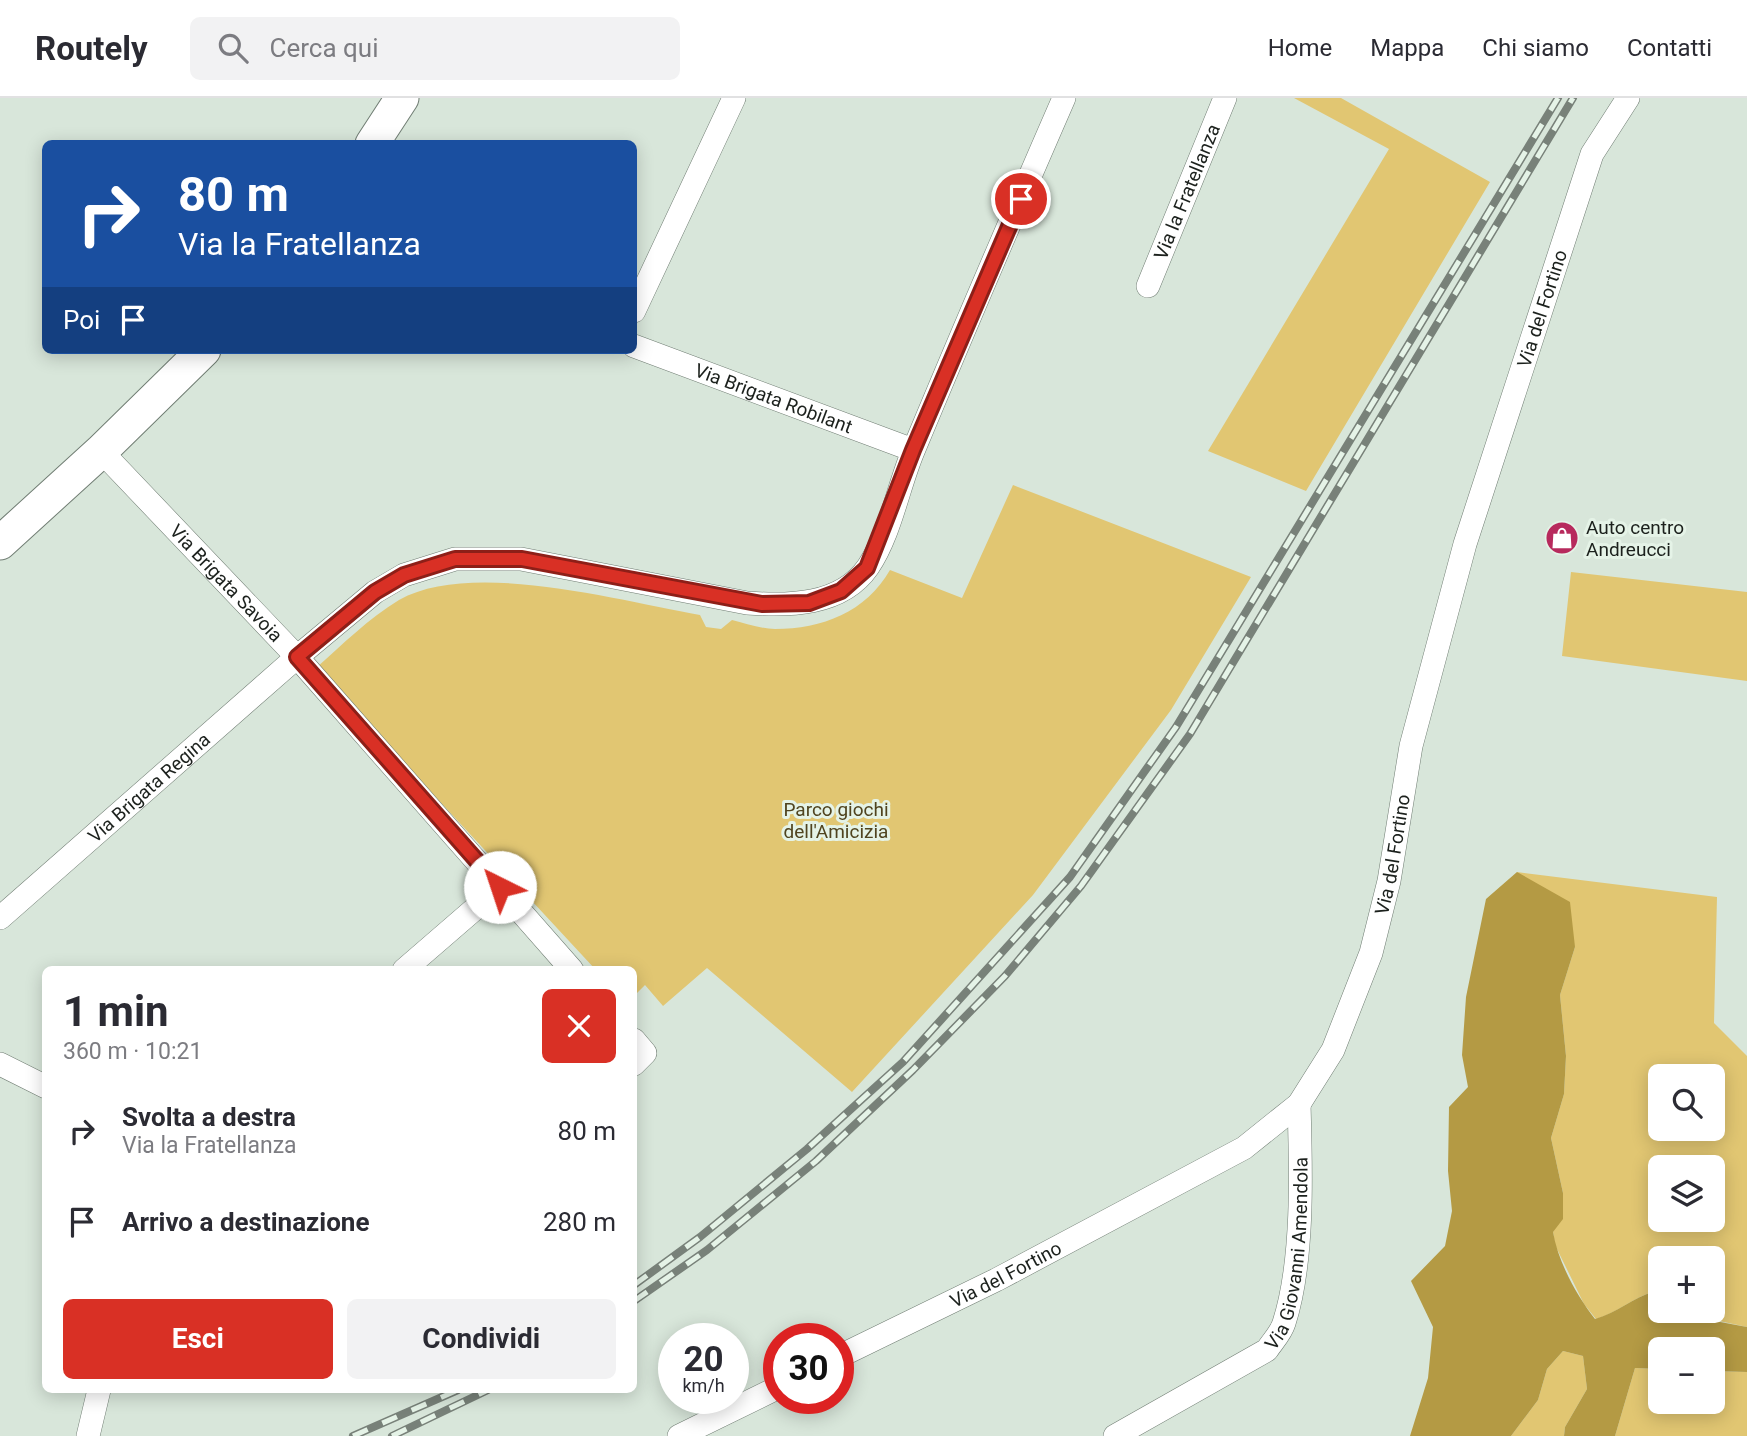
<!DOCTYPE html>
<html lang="it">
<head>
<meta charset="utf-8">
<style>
	body { margin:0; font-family:Roboto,sans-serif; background:#f2f2f3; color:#2b2b33; height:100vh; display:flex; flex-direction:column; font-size:26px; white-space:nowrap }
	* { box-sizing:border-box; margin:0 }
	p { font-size:23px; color:#7c7c81 }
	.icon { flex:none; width:38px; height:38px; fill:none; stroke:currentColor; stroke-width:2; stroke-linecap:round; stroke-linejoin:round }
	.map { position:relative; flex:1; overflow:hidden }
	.drawer { position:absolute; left:42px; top:868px; width:595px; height:427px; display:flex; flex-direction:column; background:#fff; border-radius:10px; box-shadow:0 4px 18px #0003 }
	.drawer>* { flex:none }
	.banner { position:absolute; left:42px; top:42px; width:595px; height:214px; border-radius:10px; box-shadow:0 4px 18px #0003; background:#1a4fa0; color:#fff; overflow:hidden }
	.tools { position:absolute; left:1648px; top:966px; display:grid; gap:14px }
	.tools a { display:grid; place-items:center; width:77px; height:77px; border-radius:10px; background:#fff; box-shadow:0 4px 18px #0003; font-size:35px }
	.speed { position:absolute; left:658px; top:1225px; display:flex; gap:14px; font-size:35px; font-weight:700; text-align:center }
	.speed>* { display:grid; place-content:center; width:91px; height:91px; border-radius:50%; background:#fff; box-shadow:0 4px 18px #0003; line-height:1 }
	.speed small { font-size:18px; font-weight:400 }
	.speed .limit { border:10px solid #d22; background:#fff; color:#111 }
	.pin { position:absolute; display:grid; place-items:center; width:60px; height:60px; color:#fff; margin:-30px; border:4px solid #fff; border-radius:50%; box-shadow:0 2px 7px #0007 }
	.me { position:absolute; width:77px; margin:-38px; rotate:319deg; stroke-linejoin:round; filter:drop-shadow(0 0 5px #0008) }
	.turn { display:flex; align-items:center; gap:24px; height:147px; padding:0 21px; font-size:32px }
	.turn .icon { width:91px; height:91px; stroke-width:2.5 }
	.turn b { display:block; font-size:49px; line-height:60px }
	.then { display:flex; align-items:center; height:66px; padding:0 21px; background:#0003; gap:14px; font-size:26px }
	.round { display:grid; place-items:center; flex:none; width:74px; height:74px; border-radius:10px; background:#f2f2f3 }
	.summary { display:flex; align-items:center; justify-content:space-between; height:119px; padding:0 21px }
	h1 { font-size:42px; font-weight:700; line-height:52px }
	.button { display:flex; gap:14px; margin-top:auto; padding:14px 21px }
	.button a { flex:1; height:80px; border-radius:10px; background:#d93025; color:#fff; font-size:28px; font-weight:700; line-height:80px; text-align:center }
	.button a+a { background:#f2f2f3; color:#2b2b33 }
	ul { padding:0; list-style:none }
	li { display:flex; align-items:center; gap:21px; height:91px; padding:0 21px }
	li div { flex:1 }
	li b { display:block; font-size:26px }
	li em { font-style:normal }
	header { display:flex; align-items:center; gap:42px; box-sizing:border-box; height:98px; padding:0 35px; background:#fff; border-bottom:2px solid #e1e1e2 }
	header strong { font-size:33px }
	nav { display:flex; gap:38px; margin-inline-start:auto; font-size:24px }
	.search { width:490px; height:63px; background:#f2f2f3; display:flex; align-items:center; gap:18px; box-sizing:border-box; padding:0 24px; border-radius:10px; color:#7c7c81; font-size:26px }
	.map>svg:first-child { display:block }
	.green { fill:#e1c672; fill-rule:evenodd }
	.forest { fill:#b49a44 }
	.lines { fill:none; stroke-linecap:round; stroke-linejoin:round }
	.street-casing { stroke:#707d73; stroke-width:24 }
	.secondary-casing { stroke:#707d73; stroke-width:35 }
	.street { stroke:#fff; stroke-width:23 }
	.secondary { stroke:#fff; stroke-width:33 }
	.rail-casing { stroke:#788179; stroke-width:8 }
	.rail { stroke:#e5f3e7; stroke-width:5; stroke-dasharray:16; stroke-linecap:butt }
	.route-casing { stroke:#8d1f18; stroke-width:18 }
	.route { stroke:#d93025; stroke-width:12 }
	.labels { text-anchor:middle; stroke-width:6; stroke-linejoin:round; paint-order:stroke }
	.street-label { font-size:19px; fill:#1c211d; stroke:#e5f3e7 }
	.poi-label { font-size:19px; fill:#1c211d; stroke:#e5f3e7; text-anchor:start }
	.park-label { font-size:19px; fill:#50441f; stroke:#e5f3e7 }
</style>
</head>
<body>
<header>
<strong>Routely</strong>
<div class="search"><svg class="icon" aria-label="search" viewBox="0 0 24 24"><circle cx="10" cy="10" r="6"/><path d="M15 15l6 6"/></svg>Cerca qui</div>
<nav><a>Home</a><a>Mappa</a><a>Chi siamo</a><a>Contatti</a></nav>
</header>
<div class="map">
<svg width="1747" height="1338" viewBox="0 0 1747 1338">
	<rect width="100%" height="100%" fill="#d8e6da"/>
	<!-- green -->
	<path class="green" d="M1294,0H1341L1490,84L1306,393L1208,353L1389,51Z
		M1013,387L1251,479L1171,612L1033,797L852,994L707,870L663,908L645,887L634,898V872L595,871L316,570C342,547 369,520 399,502C471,461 621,503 700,517L706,529L721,531L732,522C745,525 761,531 775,531C822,531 866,514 890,472L962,500Z
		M1571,474L1747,494V583L1562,558Z
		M1517,774L1717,799L1714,925L1747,958V1229L1673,1213H1713V1160H1661V1201L1654,1194C1633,1199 1617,1215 1596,1221L1584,1206L1555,1147L1553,1134L1563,1095L1551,1040L1564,996L1566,958L1560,897L1575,849ZM1661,978H1713V1031H1661ZM1661,1069H1713V1122H1661Z
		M1563,1253L1583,1258L1587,1291L1565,1329L1564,1338H1511L1538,1302L1547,1271Z
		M1635,1270L1661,1271V1304H1713V1273L1747,1274V1338H1615Z"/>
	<!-- forest -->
	<path class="forest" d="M1517,774L1570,804L1575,849L1560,897L1566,958L1564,996L1551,1040L1563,1095V1121L1553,1134C1558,1164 1577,1198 1595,1221C1617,1215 1633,1199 1654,1194L1661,1201V1213L1747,1229V1274L1713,1273V1251H1661V1271L1635,1270L1615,1338H1564L1565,1329L1587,1291L1583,1258L1563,1253L1547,1271L1538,1302L1511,1338H1410L1428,1280L1433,1229L1411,1183L1445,1148L1452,1113L1448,1073L1449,1009L1468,989L1462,957L1466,899L1486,801Z"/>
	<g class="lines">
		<defs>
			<g id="street">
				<path id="s1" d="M1148,188L1225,0"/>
				<path d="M634,213L734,0"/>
				<path id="s2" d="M634,248L913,352"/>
				<path id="s3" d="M101,353L297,559L572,872"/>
				<path id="s4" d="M0,820L297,559L375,494L404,477L455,461H521L747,505C788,508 841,508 868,469C891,435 898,388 914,351C963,233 1013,117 1064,0"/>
				<path d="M404,872L500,789"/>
				<path d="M634,942L645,955L634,966"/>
				<path d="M0,966L46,989"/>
				<path id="s5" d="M838,1259L996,1182L1244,1050L1299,1006L1333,952L1371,855L1389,783L1411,648L1465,446L1592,56L1628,0"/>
				<path d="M88,1338L99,1292"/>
				<path d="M679,1338L779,1289"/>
				<path id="s6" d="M1115,1338L1267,1252C1272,1244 1281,1235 1284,1225C1304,1163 1301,1071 1299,1006"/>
			</g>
			<path id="secondary" d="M372,46L402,0
				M0,445L101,353L204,252"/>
		</defs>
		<!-- street casing -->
		<use href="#street" class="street-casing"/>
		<!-- secondary casing -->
		<use href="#secondary" class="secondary-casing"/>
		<!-- street -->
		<use href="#street" class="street"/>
		<!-- secondary -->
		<use href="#secondary" class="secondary"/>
		<defs>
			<path id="rail" d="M634,1187L700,1139L807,1051L903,964L1070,779L1176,629L1558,0
				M634,1203L707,1152L816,1063L913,972L1005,878L1081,788L1190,636L1573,0
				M353,1338L458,1292
				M392,1338L488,1292"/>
		</defs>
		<!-- rail casing -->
		<use href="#rail" class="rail-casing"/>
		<!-- rail -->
		<use href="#rail" class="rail"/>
	</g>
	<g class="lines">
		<defs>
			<path id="route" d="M500,789L297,559L375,494L404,477L455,461H522L762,506L809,505L841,493L867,470L913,352L1021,101"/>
		</defs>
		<!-- route casing -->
		<use href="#route" class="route-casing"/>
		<!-- route -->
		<use href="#route" class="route"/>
	</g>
	<!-- icons -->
	<defs>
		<symbol id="shop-disc" viewBox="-11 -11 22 22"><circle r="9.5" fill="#b72a5d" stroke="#e5f3e7"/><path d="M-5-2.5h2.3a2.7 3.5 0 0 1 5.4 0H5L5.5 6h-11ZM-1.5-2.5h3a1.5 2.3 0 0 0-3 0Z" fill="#fff"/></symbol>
	</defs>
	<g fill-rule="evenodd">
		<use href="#shop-disc" x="1543" y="421" width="38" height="38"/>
	</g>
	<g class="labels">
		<!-- street labels -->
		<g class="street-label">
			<text dy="7" stroke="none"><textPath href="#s1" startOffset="102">Via la Fratellanza</textPath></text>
			<text dy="7" stroke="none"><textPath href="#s5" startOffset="1363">Via del Fortino</textPath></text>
			<text dy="7" stroke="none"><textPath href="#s2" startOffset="149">Via Brigata Robilant</textPath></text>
			<text dy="7" stroke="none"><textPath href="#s3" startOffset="182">Via Brigata Savoia</textPath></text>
			<text dy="7" stroke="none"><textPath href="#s4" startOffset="198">Via Brigata Regina</textPath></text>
			<text dy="7" stroke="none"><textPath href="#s5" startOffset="796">Via del Fortino</textPath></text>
			<text dy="7" stroke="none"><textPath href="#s6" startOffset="276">Via Giovanni Amendola</textPath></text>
			<text dy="7" stroke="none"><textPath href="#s5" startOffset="187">Via del Fortino</textPath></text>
		</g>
		<!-- poi labels -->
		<g class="poi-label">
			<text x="1586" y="436">Auto centro<tspan x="1586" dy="22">Andreucci</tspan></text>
		</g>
		<!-- park labels -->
		<g class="park-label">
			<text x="836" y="718">Parco giochi<tspan x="836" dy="22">dell'Amicizia</tspan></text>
		</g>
	</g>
</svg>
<div class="tools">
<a><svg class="icon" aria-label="search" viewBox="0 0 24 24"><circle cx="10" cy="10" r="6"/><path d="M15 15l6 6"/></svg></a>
<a><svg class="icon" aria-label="layers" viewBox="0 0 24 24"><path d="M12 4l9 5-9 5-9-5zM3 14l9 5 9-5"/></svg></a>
<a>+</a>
<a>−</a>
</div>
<div class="speed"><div>20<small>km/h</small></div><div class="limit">30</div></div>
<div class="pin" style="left:1021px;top:101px;background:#d93025"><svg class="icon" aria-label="arrive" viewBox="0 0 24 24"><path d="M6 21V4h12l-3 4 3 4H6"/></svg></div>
<svg class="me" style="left:500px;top:789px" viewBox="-20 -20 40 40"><circle r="19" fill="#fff"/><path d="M0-13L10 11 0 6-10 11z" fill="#d93025"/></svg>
<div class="banner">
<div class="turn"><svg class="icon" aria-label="right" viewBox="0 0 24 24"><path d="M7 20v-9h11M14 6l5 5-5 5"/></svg><div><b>80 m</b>Via la Fratellanza</div></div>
<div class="then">Poi<svg class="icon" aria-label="arrive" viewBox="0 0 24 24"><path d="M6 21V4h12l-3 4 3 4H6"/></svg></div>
</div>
<section class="drawer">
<div class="summary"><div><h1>1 min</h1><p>360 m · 10:21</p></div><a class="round" style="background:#d93025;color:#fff"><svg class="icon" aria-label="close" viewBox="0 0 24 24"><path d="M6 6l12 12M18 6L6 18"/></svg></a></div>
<ul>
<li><svg class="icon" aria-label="right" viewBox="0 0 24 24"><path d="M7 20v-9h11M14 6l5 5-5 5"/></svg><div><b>Svolta a destra</b><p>Via la Fratellanza</p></div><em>80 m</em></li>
<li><svg class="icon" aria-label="arrive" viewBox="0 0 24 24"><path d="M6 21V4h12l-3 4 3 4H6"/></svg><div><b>Arrivo a destinazione</b></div><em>280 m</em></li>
</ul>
<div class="button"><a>Esci</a><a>Condividi</a></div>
</section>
</div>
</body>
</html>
